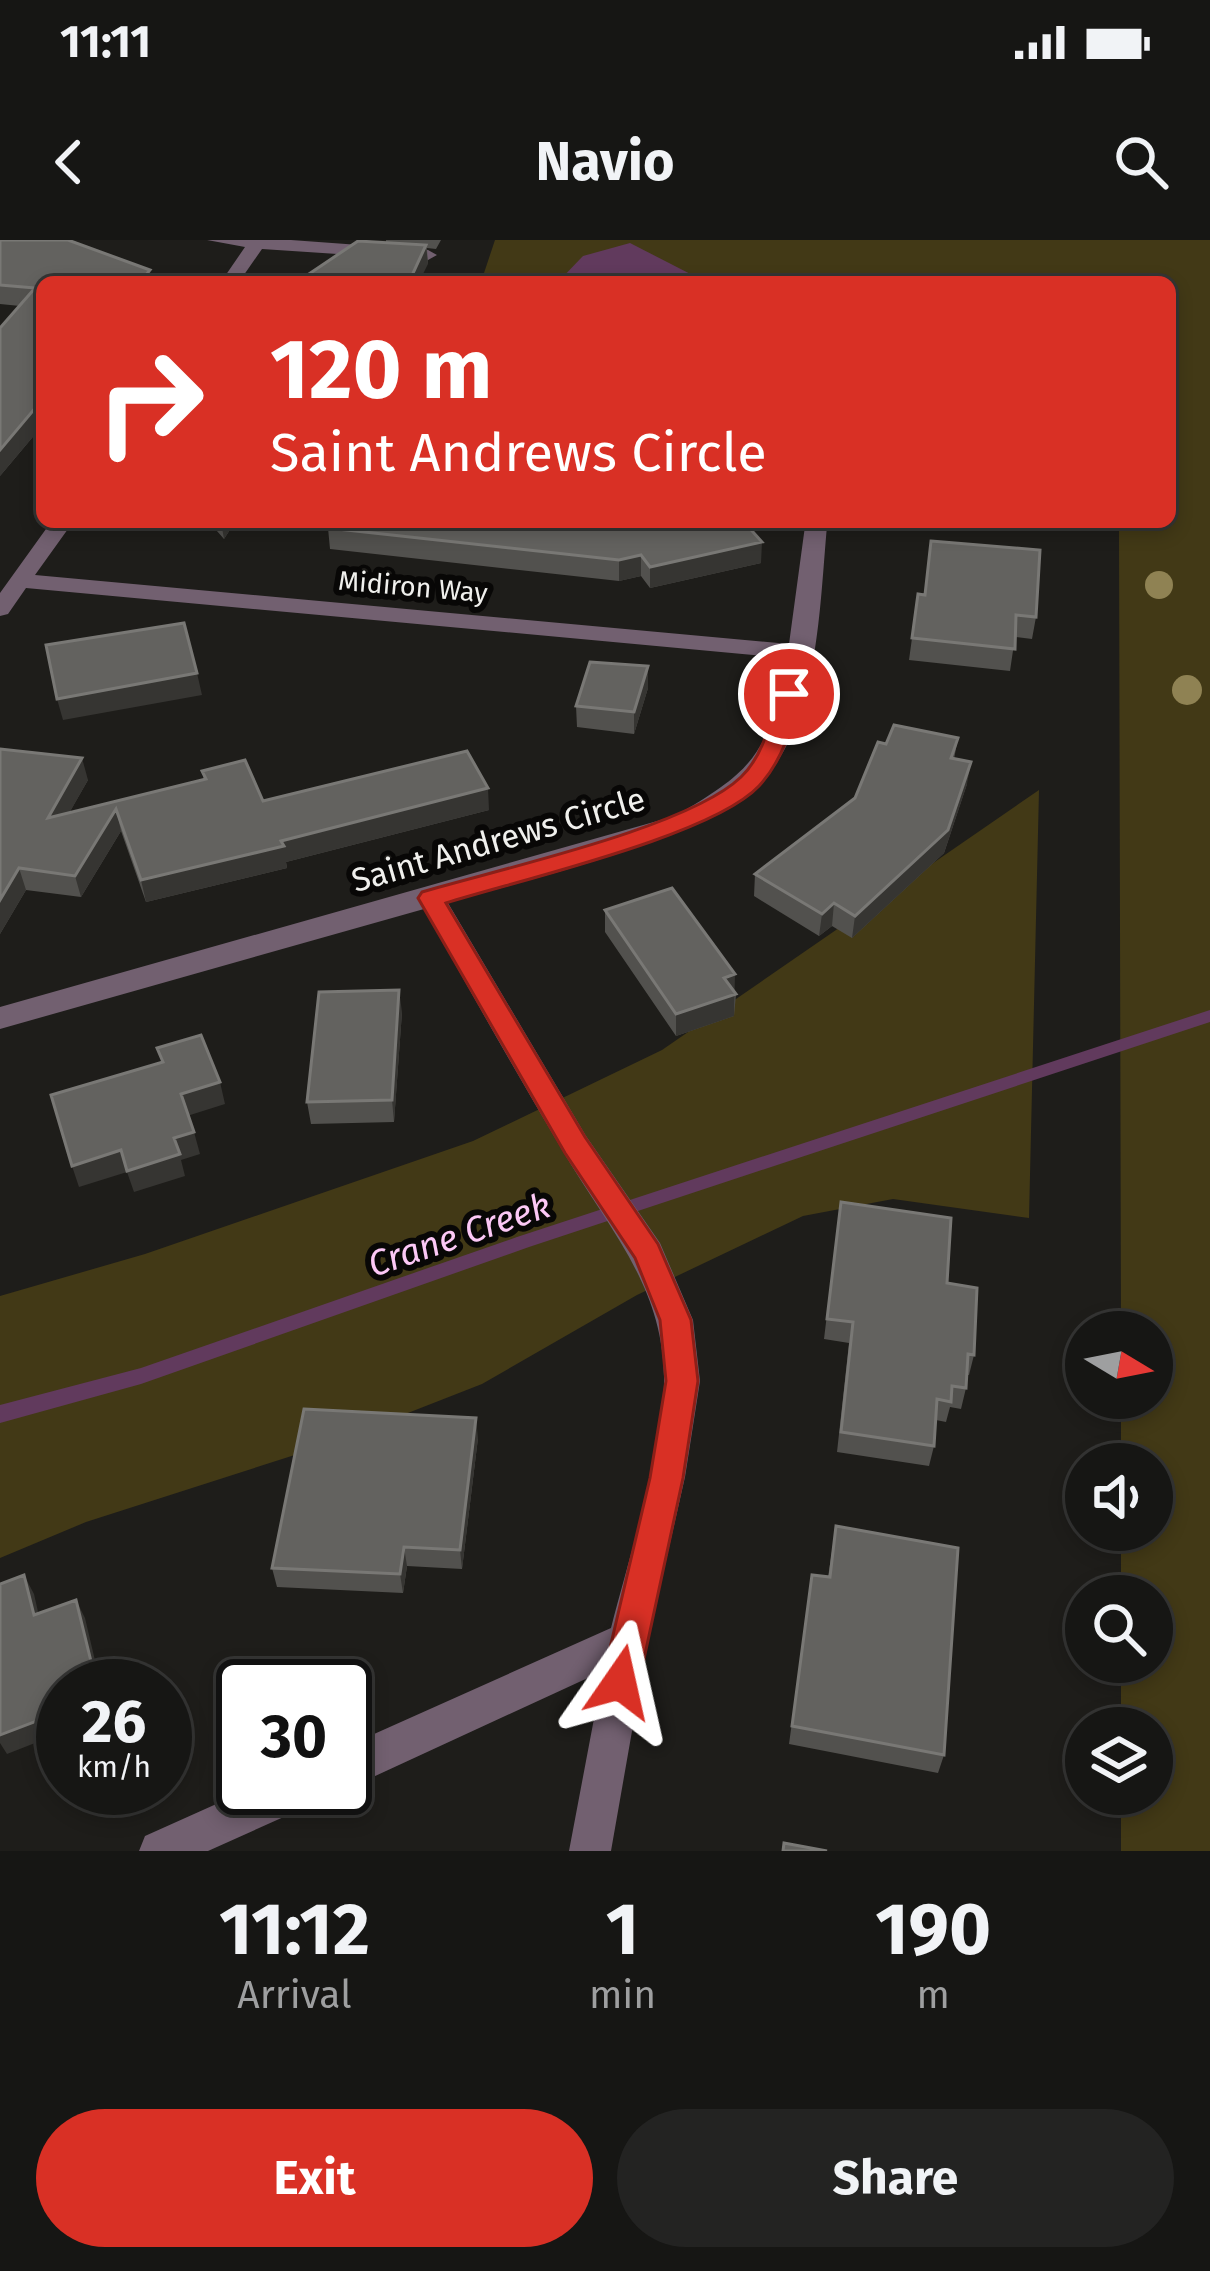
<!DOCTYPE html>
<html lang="en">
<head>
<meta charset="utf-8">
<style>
	body { margin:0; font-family:"Fira Sans",sans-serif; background:#232322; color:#f1f3f6; height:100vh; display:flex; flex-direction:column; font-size:45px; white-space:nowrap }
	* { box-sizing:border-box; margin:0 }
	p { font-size:39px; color:#9e9fa0 }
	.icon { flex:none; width:66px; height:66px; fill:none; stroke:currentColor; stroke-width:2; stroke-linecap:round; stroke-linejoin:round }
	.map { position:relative; height:1611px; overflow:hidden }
	.details { display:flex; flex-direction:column; background:#161614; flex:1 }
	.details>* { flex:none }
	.banner { position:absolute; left:36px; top:36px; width:1140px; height:252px; border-radius:18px; box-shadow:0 6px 18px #0003,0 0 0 3px #353534; background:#d93025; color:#fff; overflow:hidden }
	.needle { width:78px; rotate:100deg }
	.tools { position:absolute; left:1065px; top:1071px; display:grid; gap:24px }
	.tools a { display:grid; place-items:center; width:108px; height:108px; border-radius:50%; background:#161614; box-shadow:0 6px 18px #0003,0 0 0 3px #353534; font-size:60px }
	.speed { position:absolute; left:36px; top:1419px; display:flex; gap:24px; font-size:60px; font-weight:700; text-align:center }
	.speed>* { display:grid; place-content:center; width:156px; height:156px; border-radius:50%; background:#161614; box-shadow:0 6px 18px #0003,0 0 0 3px #353534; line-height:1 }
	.speed small { font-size:30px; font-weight:400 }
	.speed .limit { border:6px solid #111; border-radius:18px; background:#fff; color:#111 }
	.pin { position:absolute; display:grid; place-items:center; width:102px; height:102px; color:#fff; margin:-51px; border:6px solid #fff; border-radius:50%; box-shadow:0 3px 12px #0007 }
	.me { position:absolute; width:132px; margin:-66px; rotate:11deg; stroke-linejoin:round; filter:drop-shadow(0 0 9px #0008) }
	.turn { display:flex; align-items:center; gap:42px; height:252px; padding:0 36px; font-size:54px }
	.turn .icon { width:156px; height:156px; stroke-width:2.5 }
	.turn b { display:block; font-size:84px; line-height:102px }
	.eta { display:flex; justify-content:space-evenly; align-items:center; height:204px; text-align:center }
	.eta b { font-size:72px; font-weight:700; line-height:84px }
	.cta { display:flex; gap:24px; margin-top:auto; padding:24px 36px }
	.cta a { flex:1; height:138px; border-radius:72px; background:#d93025; color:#fff; font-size:48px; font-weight:700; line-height:138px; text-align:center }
	.cta a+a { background:#232322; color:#f1f3f6 }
	.status { display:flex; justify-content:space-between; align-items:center; height:84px; padding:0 60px; background:#161614; direction:ltr }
	.status svg { height:33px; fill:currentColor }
	header { display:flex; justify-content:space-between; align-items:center; height:156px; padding:0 36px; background:#161614; font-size:54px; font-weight:700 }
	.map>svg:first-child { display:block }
	.green { fill:#423916 }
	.water { fill:#613a5d }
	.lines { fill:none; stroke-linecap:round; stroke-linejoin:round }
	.stream { fill:#613a5d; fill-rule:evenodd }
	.minor { fill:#726070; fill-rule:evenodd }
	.tree { fill:#8f8253 }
	.wall { fill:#52514e }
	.shaded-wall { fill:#363532 }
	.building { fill:#63625f; stroke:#797875; stroke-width:3 }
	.route { fill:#d93025; stroke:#8d1f18; stroke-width:3 }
	.labels { text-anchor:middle; stroke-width:12; stroke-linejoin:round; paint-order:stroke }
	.far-street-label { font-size:27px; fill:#f0f0ed; stroke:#080706 }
	.street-label { font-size:33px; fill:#f0f0ed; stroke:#080706 }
	.water-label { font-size:36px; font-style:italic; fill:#fcc8f6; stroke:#080706 }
</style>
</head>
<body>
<div class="status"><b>11:11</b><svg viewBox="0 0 49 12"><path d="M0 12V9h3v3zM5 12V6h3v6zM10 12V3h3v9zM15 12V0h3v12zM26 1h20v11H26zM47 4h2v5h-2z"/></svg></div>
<header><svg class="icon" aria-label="back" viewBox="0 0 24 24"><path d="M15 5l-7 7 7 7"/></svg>Navio<svg class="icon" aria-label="search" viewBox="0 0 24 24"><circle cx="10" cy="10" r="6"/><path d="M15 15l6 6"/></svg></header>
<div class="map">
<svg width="1210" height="1611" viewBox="0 0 1210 1611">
	<rect width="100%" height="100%" fill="#1e1d1a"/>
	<!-- green -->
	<path class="green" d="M495,0H1210V1611H1121V1554H1152V1488H1121V1422H1152V1356H1121V1290H1152V1224H1121V1158H1152V1092H1121L1119,284L1112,282H1170V42H481Z
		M1039,550L1029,978L893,959L803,976L637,1055L482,1144L326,1205L86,1282L0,1318V1056L145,1014L473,901L662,810Z"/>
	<!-- water -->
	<path class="water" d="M630,3L706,42H558L583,16Z"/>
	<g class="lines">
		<!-- stream -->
		<path class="stream" d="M1210,770V782L529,1007L141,1144L0,1183V1165L141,1128L517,997Z"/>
		<!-- minor -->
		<path class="minor" d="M207,0H291L428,10L437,15L428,20L262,9L239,42H221L245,7Z
			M51,282H73L35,335L789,404L805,286L808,282L827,286C820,362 819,462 774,527C726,597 532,637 448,663L586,896L660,1003L693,1080L700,1141L685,1237L648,1400L611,1611H569L603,1431L360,1543L345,1549L344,1548L345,1507L611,1388C629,1317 665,1207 664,1137C663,1044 605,984 561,908C514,829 469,749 424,669L0,789V767L675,576C758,528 767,513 787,418L26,348L8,374L0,376V353Z
			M252,1548H321L315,1563L208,1611H139L145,1596Z"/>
	</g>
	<!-- trees -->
	<g class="tree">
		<circle cx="1159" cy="345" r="14"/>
		<circle cx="1187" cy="450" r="15"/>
	</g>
	<!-- wall -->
	<path class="wall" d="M0,0L42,42V186L0,236L20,66L0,64Z
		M386,0H441L436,9L427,8L428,24L386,2Z
		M209,282H235L224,299Z
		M328,288L761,323L650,348L641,336L619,341L330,309Z
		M918,354L1036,377L1032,399L1015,397L1010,431L909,420Z
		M648,448L634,494L577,487L576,466Z
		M958,498L954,519L967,544L944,613L852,698L832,686L819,696L754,656L755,634L855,558L886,504Z
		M0,509L88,540L69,573L204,540L202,531L263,561L489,570L286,622L287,628L146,662L121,591L81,657L26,650L0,694Z
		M605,670L736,754L734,776L676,796L605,692Z
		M402,772L394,882L311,884L307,862Z
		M838,983L947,1043L974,1115L969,1135H967L966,1148L961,1169L950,1167L946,1182L936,1180L934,1206L929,1226L837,1212L849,1103L824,1099Z
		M478,1198L462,1329L407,1326L403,1353L277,1347L272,1328Z
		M836,1286L944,1515L938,1533L789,1504L812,1335L828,1337Z"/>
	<!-- shaded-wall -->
	<path class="shaded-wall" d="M426,5L428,24L419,42H409Z
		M150,30L152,42H140Z
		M42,160V186L0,236V210Z
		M221,282H235L224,299Z
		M762,302L761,323L650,348V327Z
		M641,315V336L619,341V320Z
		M648,426V448L634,494V472Z
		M197,433L202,455L63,480L57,459Z
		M82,518L88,540L54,600L48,578Z
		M971,522L967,544L944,613L852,698L855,676Z
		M488,548L489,570L286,622L287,628L146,662L141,640L281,601Z
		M116,569L121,591L81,657L75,636Z
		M19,628L26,650L0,694V660Z
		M834,663L832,686L819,696L822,674Z
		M735,734L734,776L676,796V774L724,738Z
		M399,750L402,772L394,882L392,860Z
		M220,842L225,864L187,876L181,854Z
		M194,892L200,914L181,920L185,936L134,952L127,932L79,947L72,926L121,910Z
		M476,1178L478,1198L462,1329L460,1310Z
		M404,1307L407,1326L403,1353L400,1334Z
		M24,1335L34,1354L43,1394L34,1375Z
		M76,1360L85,1378L101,1446H97Z
		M63,1471V1492L7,1514L0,1503V1495Z"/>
	<!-- building -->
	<path class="building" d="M0,0H68L150,30L140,42H42V160L0,210V88L35,48L0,45Z
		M358,1L426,5L409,42H297Z
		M331,282H744L762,302L650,327L641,315L619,320L328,288Z
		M931,301L1040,310L1036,377L1016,375L1015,409L912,398L918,354L925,355Z
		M184,383L197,433L57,459L46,405Z
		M590,422L648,426L634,472L576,466Z
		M894,485L958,498L951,518L971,522L948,590L855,676L834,663L822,674L755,634L855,558L878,502L886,504Z
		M0,509L82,518L48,578L206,539L202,531L245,520L263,561L467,511L488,548L281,601L284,606L141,640L116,569L75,636L19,628L0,660Z
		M672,648L735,734L724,738L736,754L676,774L605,670Z
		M399,750L392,860L307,862L319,752Z
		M201,795L220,842L181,854L194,892L174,898L180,914L127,931L121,910L72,926L51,855L163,822L157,808Z
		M841,962L951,978L947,1043L977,1048L974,1115L968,1114L966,1148L952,1146L951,1162L937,1159L934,1206L841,1192L853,1082L827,1079Z
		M304,1169L476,1178L460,1310L404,1307L400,1334L272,1328Z
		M836,1286L958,1308L944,1515L792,1486L812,1335L830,1337Z
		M24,1335L34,1375L76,1360L97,1446H63V1471L0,1495V1344Z
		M784,1603L827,1611H783Z"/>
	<!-- route -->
	<path class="route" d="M789,447L800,454C792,487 783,520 759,546C712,596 519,640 446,663L585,897L658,1004L691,1080L698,1141L683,1238L639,1442L633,1455L620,1460L608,1455L602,1442L650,1238L666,1141L660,1080L635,1018L565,913L418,658L422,652C499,629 688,588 741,537C764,515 770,482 778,454Z"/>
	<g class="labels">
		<!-- far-street labels -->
		<g class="far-street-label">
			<text transform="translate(413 347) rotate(5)" y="9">Midiron Way</text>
		</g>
		<!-- street labels -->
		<g class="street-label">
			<text transform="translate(498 599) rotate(-16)" y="12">Saint Andrews Circle</text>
		</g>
		<!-- water labels -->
		<g class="water-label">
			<text transform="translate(459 994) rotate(-19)" y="13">Crane Creek</text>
		</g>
	</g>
</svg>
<div class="tools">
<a><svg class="needle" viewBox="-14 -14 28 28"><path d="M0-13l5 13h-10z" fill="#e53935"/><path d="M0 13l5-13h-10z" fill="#9e9fa0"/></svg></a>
<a><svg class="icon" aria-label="sound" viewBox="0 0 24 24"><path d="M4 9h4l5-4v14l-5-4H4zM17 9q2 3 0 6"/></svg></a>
<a><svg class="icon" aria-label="search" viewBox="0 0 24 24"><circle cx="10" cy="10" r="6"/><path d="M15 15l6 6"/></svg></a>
<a><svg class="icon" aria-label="layers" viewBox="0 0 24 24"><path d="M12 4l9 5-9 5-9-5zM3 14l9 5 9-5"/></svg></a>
</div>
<div class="speed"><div>26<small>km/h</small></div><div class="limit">30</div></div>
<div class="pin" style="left:789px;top:454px;background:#d93025"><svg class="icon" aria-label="arrive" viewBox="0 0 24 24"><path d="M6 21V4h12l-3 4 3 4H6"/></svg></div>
<svg class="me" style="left:620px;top:1442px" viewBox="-20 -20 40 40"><path d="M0-17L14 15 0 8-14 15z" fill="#d93025" stroke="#fff" stroke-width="4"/></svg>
<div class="banner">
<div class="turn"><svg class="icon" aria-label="right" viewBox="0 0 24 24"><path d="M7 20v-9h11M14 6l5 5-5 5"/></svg><div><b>120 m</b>Saint Andrews Circle</div></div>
</div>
</div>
<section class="details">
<div class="eta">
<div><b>11:12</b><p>Arrival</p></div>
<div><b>1</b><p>min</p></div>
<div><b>190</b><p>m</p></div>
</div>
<div class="cta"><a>Exit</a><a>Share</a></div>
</section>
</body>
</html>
